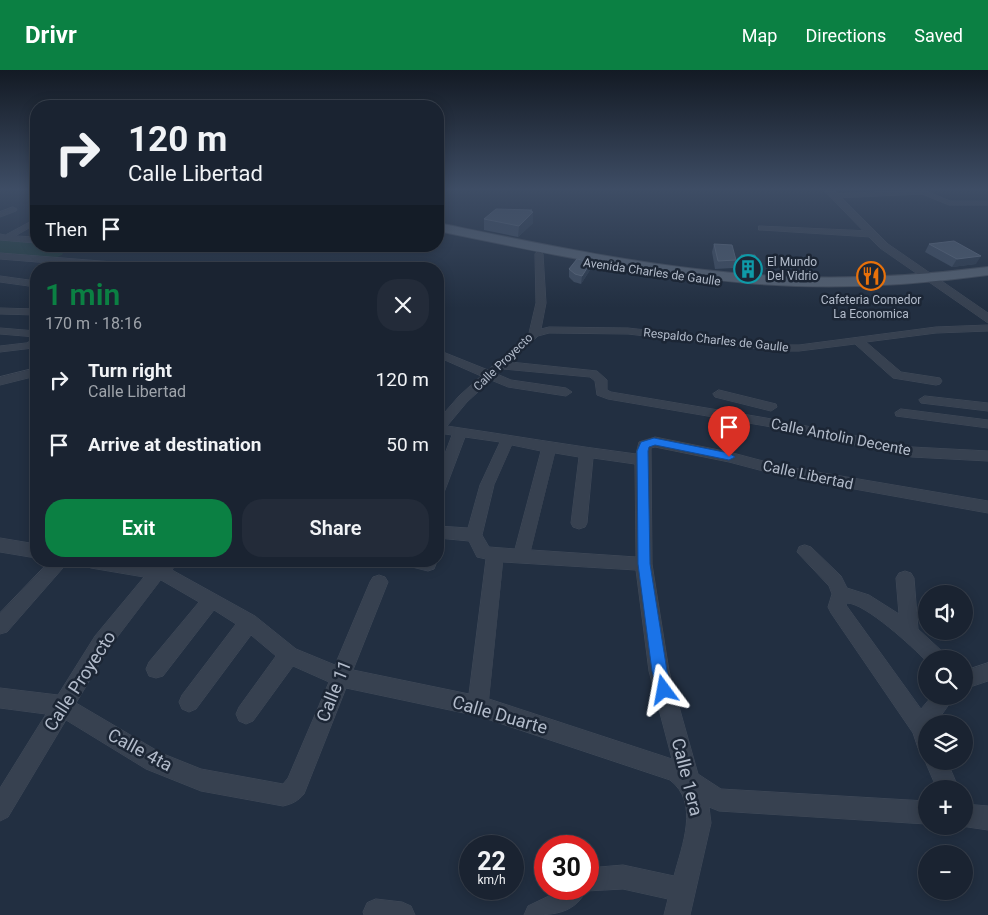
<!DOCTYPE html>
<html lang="en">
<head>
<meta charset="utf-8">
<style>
	body { margin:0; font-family:Roboto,sans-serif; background:#232b39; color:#f1f3f6; height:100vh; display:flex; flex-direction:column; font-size:19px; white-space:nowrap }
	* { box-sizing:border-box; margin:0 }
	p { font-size:16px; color:#9fa4ab }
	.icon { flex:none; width:28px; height:28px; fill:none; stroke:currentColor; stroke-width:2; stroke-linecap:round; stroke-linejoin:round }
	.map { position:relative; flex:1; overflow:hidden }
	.drawer { position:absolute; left:30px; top:192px; width:414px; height:305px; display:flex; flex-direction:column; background:#1a2331; border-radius:20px; box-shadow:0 2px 12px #0003,0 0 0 1px #38404d }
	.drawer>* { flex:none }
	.top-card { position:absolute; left:30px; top:30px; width:414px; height:152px; border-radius:20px; box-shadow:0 2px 12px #0003,0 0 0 1px #38404d; background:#1a2331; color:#f1f3f6; overflow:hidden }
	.buttons { position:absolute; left:918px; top:515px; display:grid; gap:10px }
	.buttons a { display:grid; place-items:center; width:55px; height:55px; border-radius:50%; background:#1a2331; box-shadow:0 2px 12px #0003,0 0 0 1px #38404d; font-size:25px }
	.speed { position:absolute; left:459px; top:765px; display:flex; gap:10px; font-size:25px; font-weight:700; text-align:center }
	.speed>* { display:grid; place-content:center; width:65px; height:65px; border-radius:50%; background:#1a2331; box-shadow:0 2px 12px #0003,0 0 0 1px #38404d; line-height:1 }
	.speed small { font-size:12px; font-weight:400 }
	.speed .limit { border:8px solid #d22; background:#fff; color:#111 }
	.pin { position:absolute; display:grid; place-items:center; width:42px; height:42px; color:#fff; margin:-51px -21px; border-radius:50% 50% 50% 0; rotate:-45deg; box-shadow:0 0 5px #0007 }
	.pin .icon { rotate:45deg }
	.me { position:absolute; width:55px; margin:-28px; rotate:347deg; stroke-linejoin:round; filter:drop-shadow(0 0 4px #0008) }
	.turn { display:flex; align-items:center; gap:18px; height:105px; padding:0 15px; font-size:22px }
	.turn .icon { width:65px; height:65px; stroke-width:2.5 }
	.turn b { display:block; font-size:35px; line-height:42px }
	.then { display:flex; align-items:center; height:48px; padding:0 15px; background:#0003; gap:10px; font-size:19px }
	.round { display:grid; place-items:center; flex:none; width:52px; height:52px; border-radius:20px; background:#232b39 }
	.headline { display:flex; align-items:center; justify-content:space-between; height:85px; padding:0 15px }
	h1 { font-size:30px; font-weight:600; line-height:38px; color:#0b8043 }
	.cta { display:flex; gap:10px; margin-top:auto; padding:10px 15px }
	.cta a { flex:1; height:58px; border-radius:20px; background:#0b8043; color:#fff; font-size:20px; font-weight:600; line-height:58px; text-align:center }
	.cta a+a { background:#232b39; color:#f1f3f6 }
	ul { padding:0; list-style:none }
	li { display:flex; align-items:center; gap:15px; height:65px; padding:0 15px }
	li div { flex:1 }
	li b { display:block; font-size:19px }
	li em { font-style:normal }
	header { display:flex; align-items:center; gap:30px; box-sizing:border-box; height:70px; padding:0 25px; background:#0b8043; color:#fff }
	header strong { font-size:24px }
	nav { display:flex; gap:28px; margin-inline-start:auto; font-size:18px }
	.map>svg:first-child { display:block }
	.green { fill:#243e42 }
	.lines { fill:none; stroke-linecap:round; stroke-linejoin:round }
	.minor-casing { stroke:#404a59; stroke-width:1 }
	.tertiary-casing { stroke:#404a59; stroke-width:1 }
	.primary-casing { stroke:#404a59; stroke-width:2 }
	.minor { fill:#374150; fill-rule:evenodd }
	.tertiary { fill:#374150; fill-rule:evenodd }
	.primary { fill:#546070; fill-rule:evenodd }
	.wall { fill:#3d4b5f }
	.shaded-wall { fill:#2d3b4e }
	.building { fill:#4a586b; stroke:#5a677a }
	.route { fill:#1a73e8; stroke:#114b97 }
	.labels { text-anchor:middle; stroke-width:5; stroke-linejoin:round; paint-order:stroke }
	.far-poi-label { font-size:12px; fill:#b3bccb; stroke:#1c2635; text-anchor:start }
	.far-street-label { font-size:12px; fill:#b3bccb; stroke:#1c2635 }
	.street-label { font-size:15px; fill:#b3bccb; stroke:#1c2635 }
	.near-street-label { font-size:18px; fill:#b3bccb; stroke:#1c2635 }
</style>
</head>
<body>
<header>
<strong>Drivr</strong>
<nav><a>Map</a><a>Directions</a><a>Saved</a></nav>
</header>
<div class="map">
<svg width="988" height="845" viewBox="0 0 988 845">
	<rect width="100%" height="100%" fill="#222f41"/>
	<!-- green -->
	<path class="green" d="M0,168L36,172V176H67L62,185L55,188L0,185Z"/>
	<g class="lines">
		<defs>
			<path id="minor" d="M924,120L950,131H988V135H949L922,124L835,128L831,126L835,124Z
				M13,137L17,139L16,141L0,147V142Z
				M36,149V154L15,166L36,167V173L0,170V164L5,165Z
				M759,156L871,161L875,164L871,167L762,160H759Z
				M539,181L543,184L546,233L541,259L549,257L628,258L777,275H799L936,257L988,255V261L936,263L866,272L901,302L940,308L942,311L940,314L936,315L893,308L855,274L799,281H777L628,264L549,263L538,266L510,292L597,301L607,310V320L611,322L766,348L912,377L988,381V391L912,387L766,356L608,329L597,325L595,311L590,307L503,299L497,304L511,310L566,318L572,322L566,326L508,317L491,310L467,332L447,356C510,365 572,376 636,384L639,372L655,367L729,382L782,396L988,431V443L782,406L729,392L655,377L651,378L652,494L669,601L698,704L721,719L926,731V754L719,741L709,737L711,753L690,845H664L668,829L623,819L586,821C573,845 552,845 524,845L528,836L557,822L559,819H588V798L623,795L674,806C682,775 700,733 670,710L478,646L346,618L304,724C298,731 292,734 283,736L201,721L146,699L66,650L8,747L0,751V718L46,644L0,638V618L58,625L95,566L144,507L91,498L85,496L83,491H135L155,494L158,491H178L172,500L255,546L296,579L335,595L370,512L373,507L379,505L385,507L388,512L353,600L469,624L486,489L477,487L469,471L438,468V456L468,458L480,415L500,372L465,367L445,420L443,424L438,425V402L452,365L438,363V350L459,326L481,306L438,287V280L488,300L529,263L536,233L535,184ZM512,375L541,381L515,479L489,477L482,465L494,415ZM555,383L579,387L571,453L573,457L579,459L585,457L587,453L593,388L635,394L636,487L531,480ZM503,492L636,500L649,601L672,689L489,629ZM161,510L199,532L149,592L146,599L149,606L156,608L163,606L214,540L236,554L182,625L179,632L182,639L189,642L196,639L251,565L276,586L239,637L236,644L239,651L246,654L253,651L293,596L329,612L288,708L283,714L201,699L161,683L76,633L109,578Z
				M0,183L113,192L118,195L113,198L0,189Z
				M0,206L36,211V217L0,212Z
				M0,238L36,239V245L0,244Z
				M0,258L36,261V267L0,264Z
				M36,269V277L33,278L0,282V276L26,273Z
				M36,298V306L0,315V307Z
				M719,320L776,334L777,337L771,341L715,327L713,324Z
				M925,326L988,333V341L921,333L919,330Z
				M901,339L988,350V358L896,346L895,343Z
				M0,468L36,474V488L0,482Z
				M805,475L811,477L841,506L847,518L869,525L899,544L896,508L899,503L905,501L911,503L914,508L918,559L944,583L947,589H926V591C913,577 865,533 847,533L846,535L921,639L932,626H955L935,654H926V681L918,678L913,663L831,543L828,537L832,524L829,516L797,482L799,477Z
				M50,491H69L7,562L0,564V543Z
				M406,491H435L436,494L434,499L428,501L408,496Z
				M988,593V611L964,619V601Z
				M926,688V691H947L959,719H937L925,691Z
				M964,734L988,736V760L961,756H964Z
				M376,829L402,832L411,836L415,845H364L363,842L367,833Z"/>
			<path id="tertiary" d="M824,120H834L888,174L988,243V253L880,178Z"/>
			<path id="primary" d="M438,153C541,174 643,196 747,204C828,211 908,207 988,197V205C908,216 828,220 747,213C642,204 540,182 438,161Z"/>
		</defs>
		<!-- minor casing -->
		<use href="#minor" class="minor-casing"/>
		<!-- tertiary casing -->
		<use href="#tertiary" class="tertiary-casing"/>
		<!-- primary casing -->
		<use href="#primary" class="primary-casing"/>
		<!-- minor -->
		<use href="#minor" class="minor"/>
		<!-- tertiary -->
		<use href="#tertiary" class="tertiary"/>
		<!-- primary -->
		<use href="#primary" class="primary"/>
	</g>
	<!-- wall -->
	<path class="wall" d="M532,142L533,153L518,167L484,160V149Z
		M714,174L736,190L733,198L715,199L712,182Z
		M929,174L976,194L952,197L925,182Z
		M741,185L759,195L756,203L742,202L738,193Z
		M591,192L590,200L581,214L574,212L569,207V199Z"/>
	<!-- shaded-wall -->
	<path class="shaded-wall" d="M532,140V144L533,142V153L518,167L519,156Z
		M981,186L976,194L952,197L957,189Z
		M591,192L590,200L581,214L582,206Z"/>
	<!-- building -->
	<path class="building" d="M496,139L532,140L530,141L533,142L519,156L484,149Z
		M954,171L981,186L957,189L929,174Z
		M714,174L732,175L736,190L718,191Z
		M741,185H755L759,195L745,194Z
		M577,189L591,192L582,206L575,204L569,199Z"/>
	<!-- sky -->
	<linearGradient id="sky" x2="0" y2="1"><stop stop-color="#131a24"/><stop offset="0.5" stop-color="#3e4d65"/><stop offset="1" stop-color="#3e4d65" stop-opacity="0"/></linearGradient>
	<rect width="988" height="238" fill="url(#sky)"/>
	<!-- route -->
	<path class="route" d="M654,368L729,383L735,387L729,390L655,375L649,377L648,381L650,494L667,601L672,620L669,625L664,627L659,625L652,601L638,494L637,381L641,372Z"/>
	<!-- icons -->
	<defs>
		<symbol id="building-ring" viewBox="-11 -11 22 22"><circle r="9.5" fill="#1c2635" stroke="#0f9aa8" stroke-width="1.5"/><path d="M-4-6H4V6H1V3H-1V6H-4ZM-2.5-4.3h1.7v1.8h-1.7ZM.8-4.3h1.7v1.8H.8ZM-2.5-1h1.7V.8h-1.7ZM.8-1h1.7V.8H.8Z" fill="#0f9aa8"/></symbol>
		<symbol id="restaurant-ring" viewBox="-11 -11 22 22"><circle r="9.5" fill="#1c2635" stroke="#e8710a" stroke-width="1.5"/><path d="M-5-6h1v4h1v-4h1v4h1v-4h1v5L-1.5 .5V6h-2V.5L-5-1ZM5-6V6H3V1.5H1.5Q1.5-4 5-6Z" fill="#e8710a"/></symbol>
	</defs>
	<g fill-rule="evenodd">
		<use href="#building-ring" x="732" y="183" width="32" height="32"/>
		<use href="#restaurant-ring" x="855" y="190" width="32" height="32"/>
	</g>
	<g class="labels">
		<!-- far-poi labels -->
		<g class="far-poi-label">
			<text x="767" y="196">El Mundo<tspan x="767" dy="14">Del Vidrio</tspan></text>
			<text x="871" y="234" text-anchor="middle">Cafeteria Comedor<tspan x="871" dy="14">La Economica</tspan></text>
		</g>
		<!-- far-street labels -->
		<g class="far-street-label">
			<text transform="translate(652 202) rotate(8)" y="4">Avenida Charles de Gaulle</text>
			<text transform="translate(716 270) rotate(6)" y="4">Respaldo Charles de Gaulle</text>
			<text transform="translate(503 292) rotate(-44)" y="4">Calle Proyecto</text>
		</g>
		<!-- street labels -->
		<g class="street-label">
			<text transform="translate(841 367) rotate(11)" y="5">Calle Antolin Decente</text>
			<text transform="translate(808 405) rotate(12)" y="5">Calle Libertad</text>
		</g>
		<!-- near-street labels -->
		<g class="near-street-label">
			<text transform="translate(80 611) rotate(-57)" y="6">Calle Proyecto</text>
			<text transform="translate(334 621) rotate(-68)" y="6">Calle 11</text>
			<text transform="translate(500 645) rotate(16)" y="6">Calle Duarte</text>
			<text transform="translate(140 680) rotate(28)" y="6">Calle 4ta</text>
			<text transform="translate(687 707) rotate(76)" y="6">Calle 1era</text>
		</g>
	</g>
</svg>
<div class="buttons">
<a><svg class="icon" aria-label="sound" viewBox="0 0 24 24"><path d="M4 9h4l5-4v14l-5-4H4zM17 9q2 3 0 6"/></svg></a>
<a><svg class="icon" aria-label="search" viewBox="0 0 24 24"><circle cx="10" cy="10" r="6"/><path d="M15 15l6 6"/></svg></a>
<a><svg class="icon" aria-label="layers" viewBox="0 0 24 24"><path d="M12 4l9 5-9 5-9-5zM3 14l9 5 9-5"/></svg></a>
<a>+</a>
<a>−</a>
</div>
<div class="speed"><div>22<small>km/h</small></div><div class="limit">30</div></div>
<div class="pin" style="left:729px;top:387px;background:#d93025"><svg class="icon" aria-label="arrive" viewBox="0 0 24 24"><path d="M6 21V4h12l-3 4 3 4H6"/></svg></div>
<svg class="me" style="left:664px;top:620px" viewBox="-20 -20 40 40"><path d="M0-17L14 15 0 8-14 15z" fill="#1a73e8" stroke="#fff" stroke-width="4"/></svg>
<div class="top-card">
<div class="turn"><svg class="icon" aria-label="right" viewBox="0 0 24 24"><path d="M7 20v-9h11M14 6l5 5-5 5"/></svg><div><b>120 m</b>Calle Libertad</div></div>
<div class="then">Then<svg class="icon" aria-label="arrive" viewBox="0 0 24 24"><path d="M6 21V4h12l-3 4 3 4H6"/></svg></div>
</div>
<section class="drawer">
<div class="headline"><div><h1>1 min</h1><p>170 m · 18:16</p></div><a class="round"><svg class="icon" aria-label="close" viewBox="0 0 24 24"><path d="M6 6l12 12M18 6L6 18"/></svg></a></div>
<ul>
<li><svg class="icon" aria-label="right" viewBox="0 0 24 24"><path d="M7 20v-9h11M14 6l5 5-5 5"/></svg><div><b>Turn right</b><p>Calle Libertad</p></div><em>120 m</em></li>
<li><svg class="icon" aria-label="arrive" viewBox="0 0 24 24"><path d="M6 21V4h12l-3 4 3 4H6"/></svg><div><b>Arrive at destination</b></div><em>50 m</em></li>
</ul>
<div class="cta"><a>Exit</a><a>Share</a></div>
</section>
</div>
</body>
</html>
